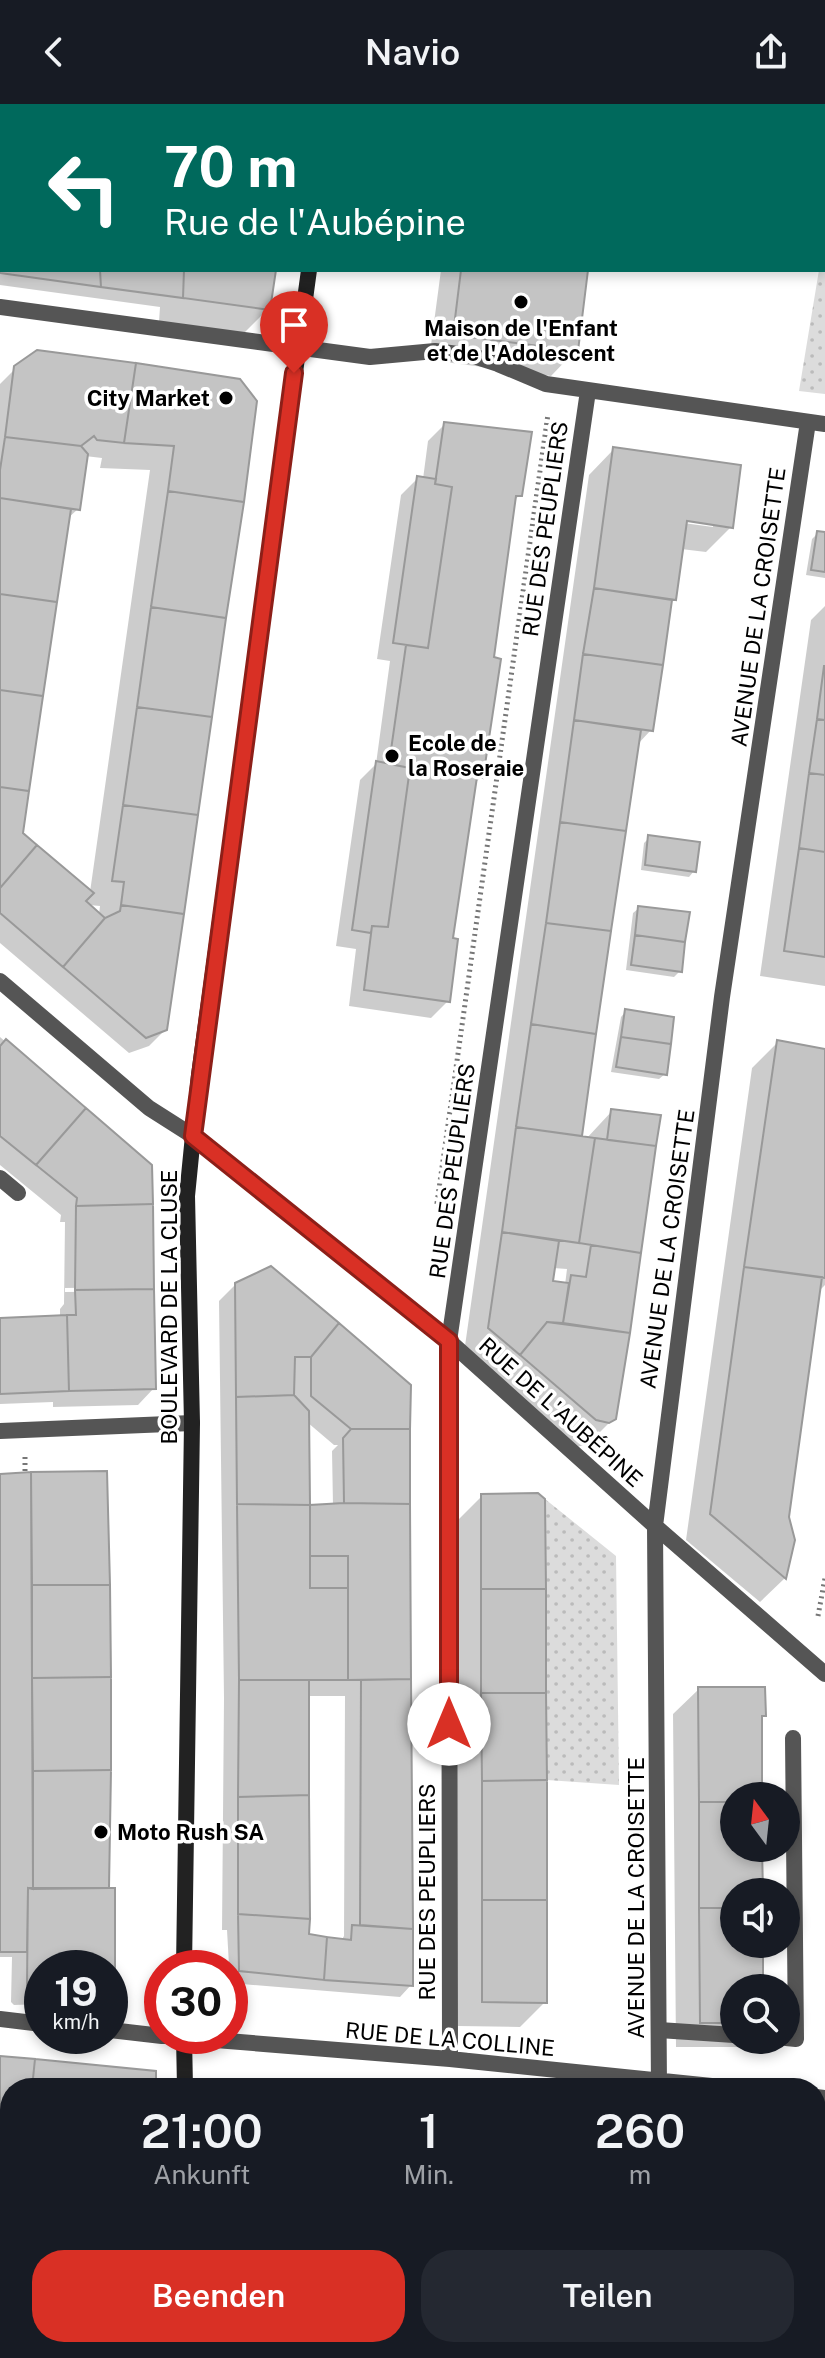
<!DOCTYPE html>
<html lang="de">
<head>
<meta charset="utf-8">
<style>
	body { margin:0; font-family:"Public Sans",sans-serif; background:#242831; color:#f1f3f6; height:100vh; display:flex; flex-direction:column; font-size:30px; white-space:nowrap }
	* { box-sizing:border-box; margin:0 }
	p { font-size:26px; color:#9ea1a6 }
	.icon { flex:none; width:44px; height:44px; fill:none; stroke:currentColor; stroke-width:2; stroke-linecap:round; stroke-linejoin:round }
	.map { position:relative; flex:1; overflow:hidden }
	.panel { position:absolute; left:0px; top:1974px; width:826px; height:280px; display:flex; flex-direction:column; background:#171b24; border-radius:32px 32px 0 0; box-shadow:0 4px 12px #0003 }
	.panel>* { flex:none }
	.guide { position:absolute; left:0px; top:0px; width:826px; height:168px; box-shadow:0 4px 12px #0003; background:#00695c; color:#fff; overflow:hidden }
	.needle { width:52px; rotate:345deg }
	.buttons { position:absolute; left:720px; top:1678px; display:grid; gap:16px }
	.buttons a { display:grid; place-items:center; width:80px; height:80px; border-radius:50%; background:#171b24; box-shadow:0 4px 12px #0003; font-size:40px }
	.speed { position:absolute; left:24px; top:1846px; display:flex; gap:16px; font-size:40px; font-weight:700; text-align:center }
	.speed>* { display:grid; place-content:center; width:104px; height:104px; border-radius:50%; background:#171b24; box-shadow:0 4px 12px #0003; line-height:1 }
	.speed small { font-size:20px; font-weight:400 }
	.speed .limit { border:12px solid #d22; background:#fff; color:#111 }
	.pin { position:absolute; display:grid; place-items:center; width:68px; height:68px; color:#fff; margin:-82px -34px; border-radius:50% 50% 50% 0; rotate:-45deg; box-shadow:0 0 8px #0007 }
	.pin .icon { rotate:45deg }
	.me { position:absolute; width:88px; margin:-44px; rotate:0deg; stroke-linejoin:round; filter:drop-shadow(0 0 6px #0008) }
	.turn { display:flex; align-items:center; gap:28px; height:168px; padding:0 32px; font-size:36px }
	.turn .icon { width:104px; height:104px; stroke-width:2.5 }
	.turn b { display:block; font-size:56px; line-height:68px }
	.eta { display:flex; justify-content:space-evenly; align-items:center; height:136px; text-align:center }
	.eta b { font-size:48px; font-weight:600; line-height:56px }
	.cta { display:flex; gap:16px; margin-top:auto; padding:16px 32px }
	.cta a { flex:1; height:92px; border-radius:32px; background:#d93025; color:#fff; font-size:32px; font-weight:600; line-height:92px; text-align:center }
	.cta a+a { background:#242831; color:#f1f3f6 }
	header { display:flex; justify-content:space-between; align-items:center; height:104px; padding:0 32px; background:#171b24; font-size:36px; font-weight:600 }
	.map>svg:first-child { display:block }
	.green { fill:url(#green-dots) }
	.shadow { fill:#0003; fill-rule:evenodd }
	.building { fill:#c4c4c4; stroke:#999; stroke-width:2 }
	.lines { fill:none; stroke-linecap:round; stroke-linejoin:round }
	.path { stroke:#777; stroke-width:5; stroke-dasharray:2 4; stroke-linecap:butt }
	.lane { stroke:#555; stroke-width:16 }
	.street { stroke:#555; stroke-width:16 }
	.secondary { stroke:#222; stroke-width:16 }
	.route-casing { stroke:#8d1f18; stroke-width:20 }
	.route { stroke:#d93025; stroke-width:14 }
	.poi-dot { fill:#000; stroke:#fff; stroke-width:3 }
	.labels { text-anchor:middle; stroke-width:7; stroke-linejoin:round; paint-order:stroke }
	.poi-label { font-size:22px; font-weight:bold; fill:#000; stroke:#fff; text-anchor:start }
	.street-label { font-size:22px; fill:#000; stroke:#fff }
</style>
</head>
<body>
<header><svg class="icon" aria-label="back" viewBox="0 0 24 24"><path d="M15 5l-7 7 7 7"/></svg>Navio<svg class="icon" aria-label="share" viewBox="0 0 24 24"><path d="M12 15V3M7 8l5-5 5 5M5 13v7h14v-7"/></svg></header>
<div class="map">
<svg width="825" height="2254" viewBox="0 0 825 2254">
	<defs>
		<pattern id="green-dots" width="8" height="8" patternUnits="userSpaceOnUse" patternTransform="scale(2)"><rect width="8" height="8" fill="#dcdcdc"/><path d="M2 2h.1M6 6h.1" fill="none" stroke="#bbb" stroke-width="1.8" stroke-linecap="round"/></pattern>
	</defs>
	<rect width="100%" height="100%" fill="#fff"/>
	<!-- green -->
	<path class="green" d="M825,130V290L799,287L819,166H824Z
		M545,1395L616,1452L619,1681L547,1676Z
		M241,2244H623V2254H241Z"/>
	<!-- shadow -->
	<path class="shadow" d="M0,0L86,2H2V166H274L268,205L243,230L159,218L160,203L0,181Z
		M204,0H298L204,2Z
		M420,0H776L420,2Z
		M795,0H825V120L824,2H794Z
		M441,166H586L576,246L551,272L429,256Z
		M16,264L239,276L166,925L149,942L129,949L0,839V280ZM85,352L102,354L100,364L150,366L90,788L21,730L67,415L78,405ZM89,801L100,802L99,810Z
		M445,320L520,391L513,397L491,554L481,673L473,681L451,836L448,897L431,914L349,902L356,845L336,842L360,676L376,660L390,557L377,555L401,391L417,375H423L428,337Z
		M614,345L731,423L706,448L681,445L674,495L669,500L651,626L637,641L580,1034L586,1035L612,1007L659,1013L617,1307L614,1314L588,1340L577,1343L464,1249L589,371ZM677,414L713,419V423L676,418ZM553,1164L567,1165L565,1181L551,1178Z
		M818,429L825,430V474L806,471L812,435Z
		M825,502V882L760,872L811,516Z
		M649,734L694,767L689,773L641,766L644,739Z
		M639,804L680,867L674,873L626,866L633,809Z
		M626,907L665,970L659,975L611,968L621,913Z
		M0,933L150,1062L154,1284L138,1301L53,1303V1298L0,1300V1216L60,1213V1205L64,1200L65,1118H60L61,1111L0,1061ZM143,1183V1187L65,1188V1184Z
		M777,939L825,947V1181L818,1188L787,1413L785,1474L760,1498L686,1436L752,964Z
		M236,1180L409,1282L411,1881L400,1893L230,1879L227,1826H222L224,1594L219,1197ZM307,1318L334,1341H338L332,1347L333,1402L308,1403ZM307,1592H345L344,1832L341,1837L307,1832Z
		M31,1370L106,1744L113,1880L110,1883V1864H42V1900L14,1901L11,1898L12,1853H0V1372Z
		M482,1392L545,1898L520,1923L458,1922L457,1417Z
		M699,1585L764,1611L760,1615V1692H734V1744H760V1788H734V1840H760V1884H734V1936H747L740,1943H676L673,1610Z
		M0,1954L154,1984H10V2050L0,2052Z
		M816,2031L825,2032V2134L816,2133Z
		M0,2166L10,2168V2244H156V2254H0Z
		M240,2244H329V2254H240Z
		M503,2244H593L594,2254H503Z"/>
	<!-- building -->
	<path class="building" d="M0,0H49L50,2H2L0,46Z
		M224,0H300L224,2Z
		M441,0H779L441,2Z
		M441,0H779L441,2Z
		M811,0H825V92L824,2H810Z
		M0,46H2L0,143Z
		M0,143H2V166H100L101,183L0,169Z
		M100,166H184L183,194L101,183Z
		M184,166H276L270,206L183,194Z
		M461,166H588L578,247L453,231Z
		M461,166H588L578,247L453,231Z
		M37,246L136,259L124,339L97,336L94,332L81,342L5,333L14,262Z
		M136,259L240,275L257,297L244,398L168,387L174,342L124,339Z
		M444,318L532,328L522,392H516L494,553L501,555L483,674L477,673L453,834L458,835L450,898L364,886L372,822L388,823L410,664L389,660L406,541L428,544L452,383L435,380Z
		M5,333L81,342L88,350L80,406L0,394V366Z
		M613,343L741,361L733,424L687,417L676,496L594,484Z
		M417,372L436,375L435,380L452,383L428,544L393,539Z
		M168,387L244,398L226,514L151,503Z
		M0,394L71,405L57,498L0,490Z
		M817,427L825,428V468L811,466Z
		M594,484L672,496L663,561L583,550Z
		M0,490L57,498L43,592L0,586Z
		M151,503L226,514L212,613L137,603Z
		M583,550L663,561L653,627L574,616Z
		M824,562H825V616L817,615Z
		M0,586L43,592L29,687L0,683Z
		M137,603L212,613L198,711L123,701Z
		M817,615L825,616V671L809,669Z
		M574,616L641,626L626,727L560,718Z
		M376,657L410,664L388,823L372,822L371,829L352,826Z
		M809,669L825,671V748L799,744Z
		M0,683L29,687L23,729L37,741L0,784Z
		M123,701L198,711L184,810L121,801L124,778L112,777Z
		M560,718L626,727L611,827L546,819Z
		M648,731L700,738L696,768L645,761Z
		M37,741L94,789L86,797L105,814L63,863L0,809V784Z
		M799,744L825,748V853L784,847Z
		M121,801L184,810L167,926L146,934L63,863L105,814L120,807Z
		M638,802L690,808L685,838L635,831Z
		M546,819L611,827L596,930L531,920Z
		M635,831L685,838L682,868L631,861Z
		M625,905L674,913L671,940L621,933Z
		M531,920L596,930L582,1032L516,1023Z
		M621,933L671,940L667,971L616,963Z
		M6,935L86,1004L36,1061L0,1032V942Z
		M777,936L825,945V1174L744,1163Z
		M86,1004L152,1061L153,1100L76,1102L77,1094L36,1061Z
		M611,1005L661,1011L656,1042L607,1036Z
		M516,1023L595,1034L579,1139L502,1128Z
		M595,1034L656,1042L641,1149L579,1139Z
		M153,1100L154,1185L75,1186L76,1102Z
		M502,1128L559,1137L553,1177L569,1179L563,1219L547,1218L520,1251L488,1224Z
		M591,1141L641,1149L630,1229L563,1219L571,1171L586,1173Z
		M271,1162L339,1219L311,1253H295L294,1291L236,1293L235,1179Z
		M744,1163L822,1173L789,1413L795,1436L786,1475L710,1410Z
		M154,1185L156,1285L69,1287L67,1211H76L75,1186Z
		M67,1211L69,1287L0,1290V1214Z
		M547,1218L630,1229L616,1315L609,1319L596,1316L520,1251Z
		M339,1219L411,1281L410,1325H351L311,1292V1253Z
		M294,1291L309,1307L310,1401L237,1400L236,1293Z
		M351,1325H410V1400L344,1399L343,1334Z
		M107,1367L110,1481H32L31,1368Z
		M31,1368L33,1785L28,1784L27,1848H0V1370Z
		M538,1389L545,1395L546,1485H481V1390Z
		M344,1399L410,1400L411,1575L348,1576V1452H310V1401Z
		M237,1400L310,1401V1484H348V1576H239Z
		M310,1452H348V1484H310Z
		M32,1481H110L111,1573L32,1574Z
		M481,1485H546V1589H481Z
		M111,1573V1666L33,1667L32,1574Z
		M411,1575L413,1825L360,1821L361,1576Z
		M239,1576H309V1691L238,1693Z
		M698,1583H765L766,1612H762V1692H734V1698H699Z
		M481,1589H546L547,1676L482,1677Z
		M111,1666L109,1784L33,1785V1667Z
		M547,1676V1796H482V1677Z
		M309,1691L310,1815L238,1810V1693Z
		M699,1698H734V1744H762L763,1788H734V1804H699Z
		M28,1784H115V1881L111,1884L110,1864H42V1884L31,1885L27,1881Z
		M482,1796H547V1899L482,1898Z
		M699,1804H734V1840H763V1884H734V1919H700Z
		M238,1810L310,1815L309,1830L327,1833L324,1876L239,1867Z
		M352,1821L413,1825V1882L324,1876L327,1833L351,1836Z
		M0,1952L35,1955L32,1984H10V2035L0,2034Z
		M35,1955L156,1967V1984H32Z
		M816,2029L825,2030V2054L816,2053Z
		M817,2053L825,2054V2117H816Z
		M0,2067L8,2069L0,2118Z
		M0,2164L10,2166V2243L0,2241Z
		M27,2244H158V2254H80L26,2247Z
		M265,2244H331V2254H265Z
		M528,2244H596V2254H528Z"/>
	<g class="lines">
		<!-- path -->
		<path class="path" d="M439,1105L437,1099L548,310
			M25,1353V1369
			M818,1512L825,1474
			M491,2244L492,2254"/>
		<!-- lane -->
		<path class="lane" d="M0,1074L18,1089
			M659,1926L734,1931
			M786,1934L796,1935L793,1634"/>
		<!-- street -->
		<path class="street" d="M0,203L370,253L435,247L473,252L498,260L546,280L825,320
			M0,877L149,1004L193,1032L449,1237L655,1422L825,1570
			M0,1327L192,1319
			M0,1915L42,1920
			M110,1926L162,1932
			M165,1932L450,1955L731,1984
			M450,1955L449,1237L588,287
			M659,1984L655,1422L722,893L808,318
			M816,1993L825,1994
			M658,2254V2244"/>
		<!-- secondary -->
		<path class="secondary" d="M332,2V0
			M184,1864L192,1319L187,1092L199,971L309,166
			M184,1932L185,1984
			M190,2244V2254"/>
	</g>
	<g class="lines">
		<defs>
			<path id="route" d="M294,269L193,1032L449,1237V1620"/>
		</defs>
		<!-- route casing -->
		<use href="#route" class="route-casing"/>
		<!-- route -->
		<use href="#route" class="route"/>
	</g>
	<!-- markers -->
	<g class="poi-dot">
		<circle cx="521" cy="198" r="8"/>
		<circle cx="226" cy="294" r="8"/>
		<circle cx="392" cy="652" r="8"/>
		<circle cx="101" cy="1728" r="8"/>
	</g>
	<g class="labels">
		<!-- poi labels -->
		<g class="poi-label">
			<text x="521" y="232" text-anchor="middle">Maison de l'Enfant<tspan x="521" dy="25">et de l'Adolescent</tspan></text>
			<text x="210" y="302" text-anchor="end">City Market</text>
			<text x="408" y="647">Ecole de<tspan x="408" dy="25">la Roseraie</tspan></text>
			<text x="117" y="1736">Moto Rush SA</text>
		</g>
		<!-- street labels -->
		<g class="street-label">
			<text transform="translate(545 425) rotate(-82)" y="8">RUE DES PEUPLIERS</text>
			<text transform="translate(758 503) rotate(-82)" y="8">AVENUE DE LA CROISETTE</text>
			<text transform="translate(452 1067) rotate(-82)" y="8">RUE DES PEUPLIERS</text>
			<text transform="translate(667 1145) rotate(-82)" y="8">AVENUE DE LA CROISETTE</text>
			<text transform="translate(169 1203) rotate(-90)" y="8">BOULEVARD DE LA CLUSE</text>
			<text transform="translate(561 1308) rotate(42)" y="8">RUE DE L'AUBÉPINE</text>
			<text transform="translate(427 1788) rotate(-90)" y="8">RUE DES PEUPLIERS</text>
			<text transform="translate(636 1794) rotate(-90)" y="8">AVENUE DE LA CROISETTE</text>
			<text transform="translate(450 1935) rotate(5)" y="8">RUE DE LA COLLINE</text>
		</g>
	</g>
</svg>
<div class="buttons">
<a><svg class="needle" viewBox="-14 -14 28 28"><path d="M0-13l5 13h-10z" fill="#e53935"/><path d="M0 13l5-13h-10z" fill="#9ea1a6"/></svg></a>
<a><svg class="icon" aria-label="sound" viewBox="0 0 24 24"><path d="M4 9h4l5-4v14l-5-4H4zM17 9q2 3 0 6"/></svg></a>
<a><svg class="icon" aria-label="search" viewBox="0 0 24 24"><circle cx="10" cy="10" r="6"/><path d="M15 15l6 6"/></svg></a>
</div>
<div class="speed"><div>19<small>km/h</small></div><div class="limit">30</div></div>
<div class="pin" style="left:294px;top:269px;background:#d93025"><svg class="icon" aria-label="arrive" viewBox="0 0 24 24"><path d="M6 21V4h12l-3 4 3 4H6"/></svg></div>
<svg class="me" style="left:449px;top:1620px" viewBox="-20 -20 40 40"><circle r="19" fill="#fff"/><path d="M0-13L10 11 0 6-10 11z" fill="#d93025"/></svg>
<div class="guide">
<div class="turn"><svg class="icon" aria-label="left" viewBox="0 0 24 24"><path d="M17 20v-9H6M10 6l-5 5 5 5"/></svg><div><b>70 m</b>Rue de l'Aubépine</div></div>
</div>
<section class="panel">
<div class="eta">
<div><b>21:00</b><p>Ankunft</p></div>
<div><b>1</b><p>Min.</p></div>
<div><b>260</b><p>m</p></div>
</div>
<div class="cta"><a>Beenden</a><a>Teilen</a></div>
</section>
</div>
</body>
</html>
